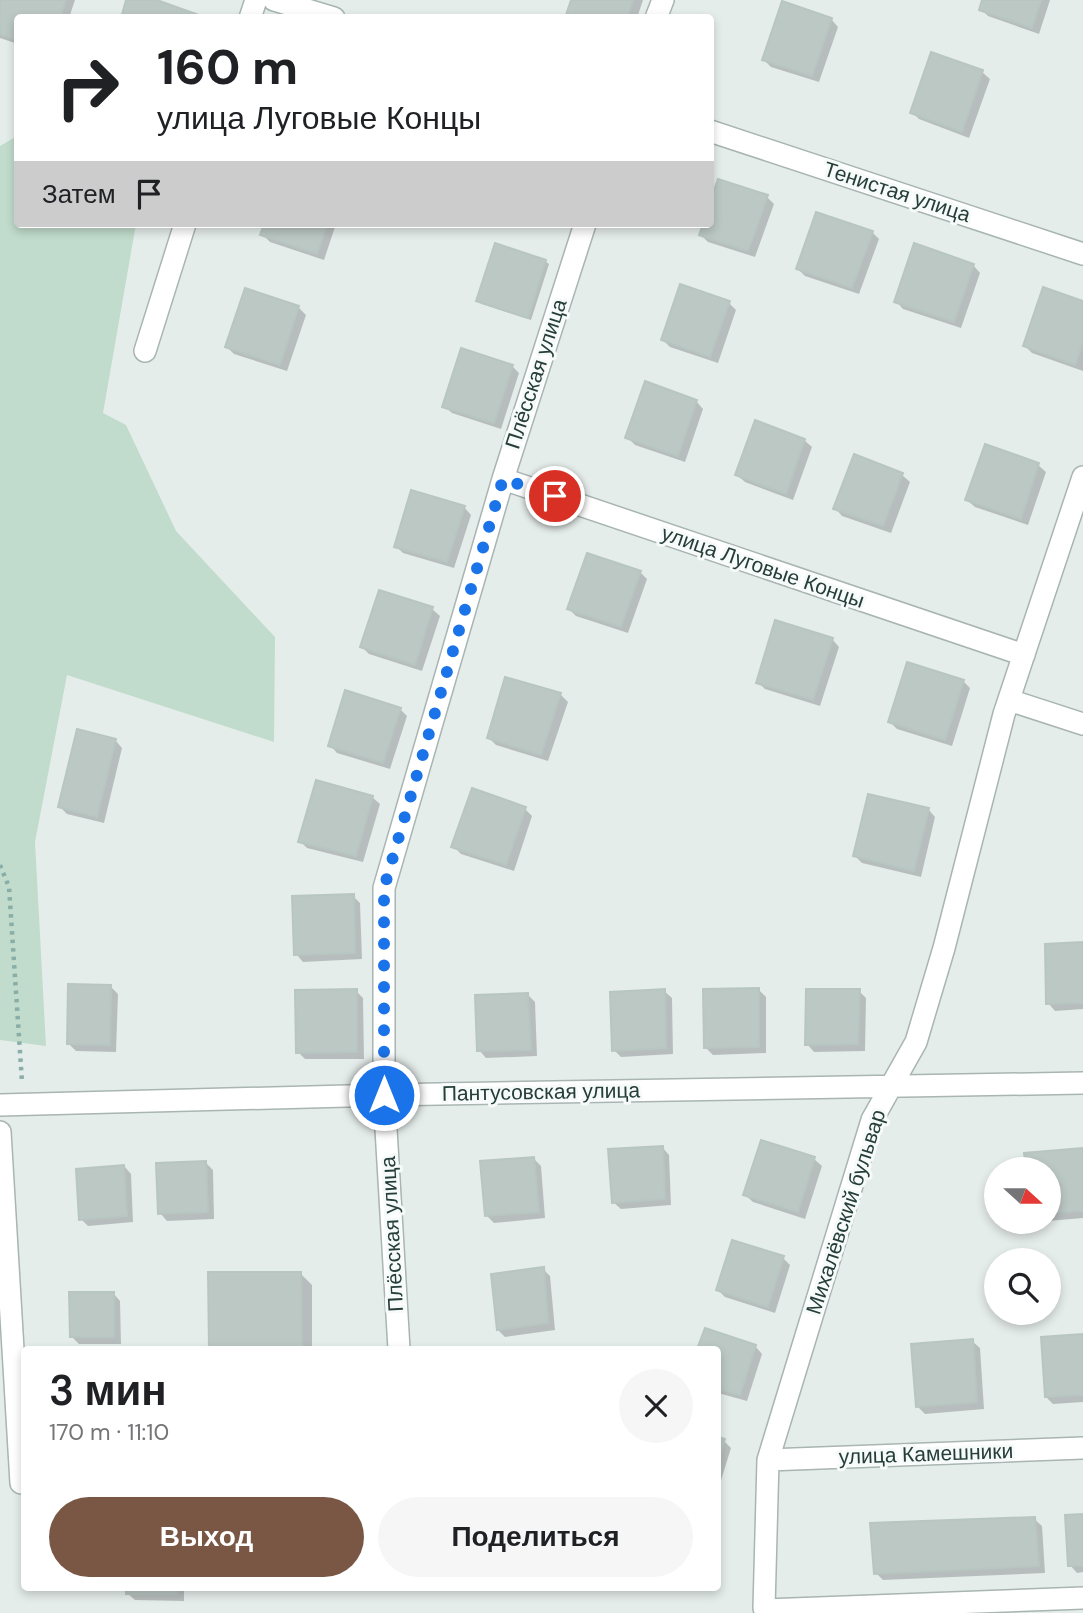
<!DOCTYPE html>
<html lang="ru">
<head>
<meta charset="utf-8">
<style>
	body { margin:0; font-family:"DM Sans",sans-serif; background:#f6f6f6; color:#202124; height:100vh; display:flex; flex-direction:column; font-size:26px; white-space:nowrap }
	* { box-sizing:border-box; margin:0 }
	p { font-size:23px; color:#757577 }
	.icon { flex:none; width:38px; height:38px; fill:none; stroke:currentColor; stroke-width:2; stroke-linecap:round; stroke-linejoin:round }
	.map { position:relative; flex:1; overflow:hidden }
	.details { position:absolute; left:21px; top:1346px; width:700px; height:245px; display:flex; flex-direction:column; background:#fff; border-radius:7px; box-shadow:0 4px 10px #0003 }
	.details>* { flex:none }
	.top-card { position:absolute; left:14px; top:14px; width:700px; height:214px; border-radius:7px; box-shadow:0 4px 10px #0003; background:#fff; color:#202124; overflow:hidden }
	.needle { width:46px; rotate:111deg }
	.controls { position:absolute; left:984px; top:1157px; display:grid; gap:14px }
	.controls a { display:grid; place-items:center; width:77px; height:77px; border-radius:50%; background:#fff; box-shadow:0 4px 10px #0003; font-size:35px }
	.pin { position:absolute; display:grid; place-items:center; width:60px; height:60px; color:#fff; margin:-30px; border:4px solid #fff; border-radius:50%; box-shadow:0 2px 7px #0007 }
	.me { position:absolute; width:77px; margin:-38px; rotate:0deg; stroke-linejoin:round; filter:drop-shadow(0 0 5px #0008) }
	.turn { display:flex; align-items:center; gap:24px; height:147px; padding:0 28px; font-size:32px }
	.turn .icon { width:91px; height:91px; stroke-width:2.5 }
	.turn b { display:block; font-size:49px; line-height:60px }
	.then { display:flex; align-items:center; height:66px; padding:0 28px; background:#0003; gap:14px; font-size:26px }
	.round { display:grid; place-items:center; flex:none; width:74px; height:74px; border-radius:37px; background:#f6f6f6 }
	.head { display:flex; align-items:center; justify-content:space-between; height:119px; padding:0 28px }
	h1 { font-size:42px; font-weight:600; line-height:52px }
	.cta { display:flex; gap:14px; margin-top:auto; padding:14px 28px }
	.cta a { flex:1; height:80px; border-radius:42px; background:#795744; color:#fff; font-size:28px; font-weight:600; line-height:80px; text-align:center }
	.cta a+a { background:#f6f6f6; color:#202124 }
	.map>svg:first-child { display:block }
	.green { fill:#c1dccc }
	.shadow { fill:#0003 }
	.building { fill:#bbc8c4; stroke:#b8c6c2; stroke-width:2 }
	.lines { fill:none; stroke-linecap:round; stroke-linejoin:round }
	.street-casing { stroke:#a8b5b2; stroke-width:24 }
	.path { stroke:#89aea7; stroke-width:4.5; stroke-dasharray:3.5 5; stroke-linecap:butt }
	.street { stroke:#fff; stroke-width:21 }
	.route { stroke:#1a73e8; stroke-width:12; stroke-dasharray:0 21.6 }
	.labels { text-anchor:middle; stroke-width:6; stroke-linejoin:round; paint-order:stroke }
	.street-label { font-size:21px; fill:#263e3a; stroke:#f6faf8 }
</style>
</head>
<body>
<div class="map">
<svg width="1083" height="1613" viewBox="0 0 1083 1613">
	<rect width="100%" height="100%" fill="#e5edeb"/>
	<!-- green -->
	<path class="green" d="M17,136L18,224H136L103,413L126,425L176,531L275,637L274,742L67,675L35,842L46,1046L0,1040V146Z"/>
	<!-- shadow -->
	<path class="shadow" d="M0,0H75L69,18H18V44L0,38Z
		M573,0H643L637,18H567Z
		M984,0H1050L1039,34L988,16L981,9Z
		M831,19L838,27L819,82L771,67L764,60Z
		M982,72L990,79L969,138L919,119L912,112Z
		M767,197L774,204L755,257L708,242L701,235L705,224H710Z
		M266,224H336L324,260L270,242L262,234Z
		M872,232L879,239L859,294L805,276L798,269Z
		M545,261L549,264L531,320L482,304L478,301Z
		M973,265L980,273L961,328L903,309L896,301Z
		M246,290L299,308L306,315L287,371L234,354L227,347Z
		M729,303L736,310L718,363L670,347L663,340Z
		M1083,303V371L1032,353L1025,346Z
		M512,366L519,373L501,429L452,413L444,406Z
		M696,401L703,409L685,462L635,445L627,437Z
		M804,440L812,447L793,500L745,482L737,475Z
		M986,446L1038,465L1046,472L1028,525L975,507L967,500Z
		M855,457L902,475L910,482L891,533L842,516L835,508Z
		M464,507L471,515L454,568L403,553L396,546Z
		M640,572L647,579L628,633L576,616L569,609Z
		M380,592L432,609L440,616L422,671L369,654L362,647Z
		M832,639L839,647L820,706L765,689L758,682Z
		M507,679L561,695L568,702L548,761L496,745L489,738Z
		M963,681L970,688L952,746L897,729L890,722Z
		M400,709L407,716L390,769L337,753L330,745Z
		M115,740L122,748L104,823L67,814L60,807Z
		M372,797L380,804L363,862L307,848L300,841Z
		M525,809L532,816L514,871L461,854L453,846Z
		M928,809L935,817L921,877L862,863L855,856Z
		M353,896L360,903L362,959L303,962L296,954Z
		M1083,944V1009L1055,1011L1048,1003Z
		M111,987L118,994L116,1052L76,1051L69,1044Z
		M759,990L766,997V1053L713,1055L706,1048Z
		M356,991L363,998L364,1059H305L298,1052Z
		M664,991L672,998L673,1054L621,1057L614,1050Z
		M859,991L866,998L865,1051L814,1052L807,1044Z
		M527,994L535,1002L537,1056L486,1058L479,1050Z
		M762,1142L814,1159L822,1166L805,1219L753,1202L745,1195Z
		M662,1147L669,1155L671,1205L621,1209L613,1202Z
		M1083,1150V1218L1048,1221V1169H1027Z
		M533,1158L541,1166L545,1218L494,1223L487,1216Z
		M206,1163L213,1170L214,1219L167,1221L160,1213Z
		M124,1166L131,1174L133,1222L88,1226L81,1219Z
		M783,1258L790,1265L775,1313L725,1297L718,1290Z
		M543,1269L550,1276L555,1330L505,1337L498,1330Z
		M301,1274L312,1285V1349H210Z
		M113,1293L120,1301L121,1344H79L72,1337Z
		M706,1331L755,1346L762,1354L747,1401L718,1393V1349H699Z
		M1083,1336V1402L1053,1404L1046,1397Z
		M972,1341L980,1348L984,1409L925,1414L918,1407Z
		M718,1439L724,1441L731,1448L718,1490Z
		M1083,1516V1572L1077,1573L1070,1565Z
		M1034,1519L1042,1526L1045,1573L883,1580L876,1573Z
		M127,1587H184V1601L135,1600L127,1593Z"/>
	<!-- building -->
	<path class="building" d="M0,0H66L60,18H18V40L0,34Z
		M126,0H157L207,18H121Z
		M571,0H633L627,18H565Z
		M982,0H1041L1032,28L979,10Z
		M782,1L832,18L812,76L762,60Z
		M931,52L983,70L962,132L910,113Z
		M718,179L768,195L748,251L699,235L703,224H710V202Z
		M816,212L873,231L852,288L796,269Z
		M264,224H327L317,254L260,235Z
		M495,243L546,260L528,318L476,301Z
		M914,243L974,264L954,322L894,302Z
		M680,284L730,301L710,357L661,340Z
		M1043,287L1083,301V342L1075,365L1023,346Z
		M245,288L299,306L280,365L225,347Z
		M461,348L513,365L494,423L442,407Z
		M645,381L697,400L678,456L625,438Z
		M755,420L805,439L786,494L735,475Z
		M985,444L1039,463L1021,519L965,500Z
		M854,454L903,473L883,526L833,509Z
		M411,490L465,506L447,562L394,547Z
		M587,553L641,571L621,627L567,609Z
		M379,590L433,607L415,665L360,647Z
		M775,620L833,638L813,700L756,683Z
		M907,662L964,680L945,740L888,722Z
		M505,677L561,693L541,755L487,738Z
		M345,690L401,708L383,763L328,746Z
		M77,729L116,739L97,817L58,807Z
		M316,780L373,796L356,856L298,842Z
		M472,788L526,807L506,865L451,847Z
		M868,794L929,808L914,871L853,856Z
		M354,894L355,953L294,955L292,896Z
		M1083,942V1003L1046,1004L1045,944Z
		M68,984L111,985L110,1045L67,1044Z
		M759,988V1047L704,1048L703,989Z
		M357,989V1052L296,1053L295,990Z
		M665,989L666,1048L612,1051L610,992Z
		M806,989H860L858,1044L805,1045Z
		M528,993L531,1050L477,1051L475,995Z
		M761,1140L815,1157L798,1212L743,1195Z
		M663,1146L665,1199L612,1203L608,1149Z
		M1083,1148V1211L1048,1213V1169H1026L1024,1153Z
		M534,1157L539,1212L485,1216L480,1161Z
		M206,1161L208,1212L158,1214L156,1163Z
		M124,1165L127,1216L79,1220L76,1169Z
		M732,1240L784,1256L768,1307L716,1290Z
		M544,1267L548,1323L497,1330L491,1274Z
		M208,1272H301L302,1349H209Z
		M69,1292H114V1337H70Z
		M705,1328L756,1345L740,1395L718,1389V1349H697Z
		M1083,1334V1395L1045,1397L1041,1337Z
		M973,1339L977,1402L916,1407L911,1344Z
		M718,1437L725,1439L718,1463Z
		M1083,1514V1566H1068L1065,1515Z
		M1035,1517L1039,1566L874,1574L870,1523Z
		M126,1587H177V1594H126Z"/>
	<g class="lines">
		<defs>
			<path id="street" d="M274,0L334,18
				M250,18L256,0
				M656,18L663,0
				M710,131L1083,254
				M145,351L185,224
				M503,479L1024,655
				M1009,700L1083,724
				M0,1105L384,1095L1083,1083
				M0,1132L21,1483
				M399,1349L384,1095V888L503,479L585,224
				M768,1460L1083,1448
				M765,1610L1083,1598
				M767,1613L764,1608L768,1460L872,1120L916,1042L944,948L1004,714L1083,477"/>
		</defs>
		<!-- street casing -->
		<use href="#street" class="street-casing"/>
		<!-- path -->
		<path class="path" d="M0,865L9,887L22,1082"/>
		<!-- street -->
		<use href="#street" class="street"/>
	</g>
	<g class="lines">
		<!-- route -->
		<path class="route" d="M384,1095V888L503,479L555,496"/>
	</g>
	<g class="labels">
		<!-- street labels -->
		<g class="street-label">
			<text transform="translate(897 192) rotate(18)" y="7">Тенистая улица</text>
			<text transform="translate(536 374) rotate(-72)" y="7">Плёсская улица</text>
			<text transform="translate(763 567) rotate(19)" y="7">улица Луговые Концы</text>
			<text transform="translate(541 1092) rotate(-1)" y="7">Пантусовская улица</text>
			<text transform="translate(846 1212) rotate(-72)" y="7">Михалёвский бульвар</text>
			<text transform="translate(392 1234) rotate(-93)" y="7">Плёсская улица</text>
			<text transform="translate(926 1454) rotate(-2)" y="7">улица Камешники</text>
		</g>
	</g>
</svg>
<div class="controls">
<a><svg class="needle" viewBox="-14 -14 28 28"><path d="M0-13l5 13h-10z" fill="#e53935"/><path d="M0 13l5-13h-10z" fill="#757577"/></svg></a>
<a><svg class="icon" aria-label="search" viewBox="0 0 24 24"><circle cx="10" cy="10" r="6"/><path d="M15 15l6 6"/></svg></a>
</div>
<div class="pin" style="left:555px;top:496px;background:#d93025"><svg class="icon" aria-label="arrive" viewBox="0 0 24 24"><path d="M6 21V4h12l-3 4 3 4H6"/></svg></div>
<svg class="me" style="left:384px;top:1095px" viewBox="-20 -20 40 40"><circle r="17" fill="#1a73e8" stroke="#fff" stroke-width="3"/><path d="M0-11L8 9 0 5-8 9z" fill="#fff"/></svg>
<div class="top-card">
<div class="turn"><svg class="icon" aria-label="right" viewBox="0 0 24 24"><path d="M7 20v-9h11M14 6l5 5-5 5"/></svg><div><b>160 m</b>улица Луговые Концы</div></div>
<div class="then">Затем<svg class="icon" aria-label="arrive" viewBox="0 0 24 24"><path d="M6 21V4h12l-3 4 3 4H6"/></svg></div>
</div>
<section class="details">
<div class="head"><div><h1>3 мин</h1><p>170 m · 11:10</p></div><a class="round"><svg class="icon" aria-label="close" viewBox="0 0 24 24"><path d="M6 6l12 12M18 6L6 18"/></svg></a></div>
<div class="cta"><a>Выход</a><a>Поделиться</a></div>
</section>
</div>
</body>
</html>
